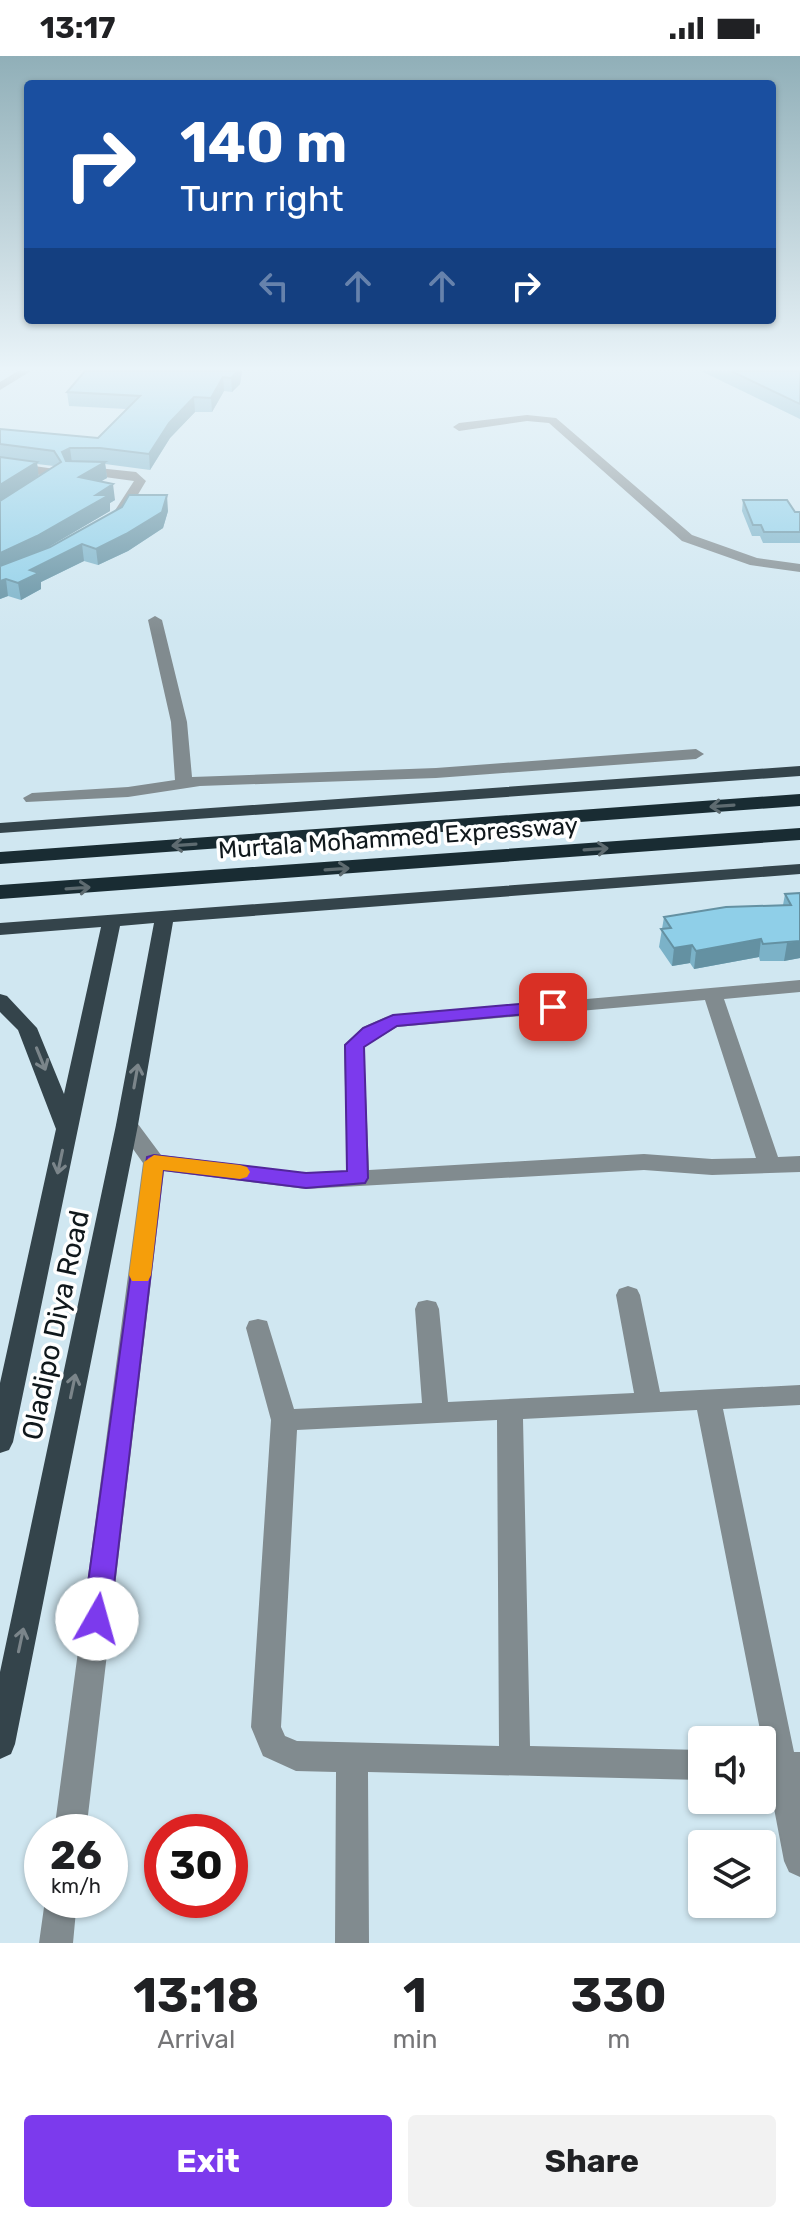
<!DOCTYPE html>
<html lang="en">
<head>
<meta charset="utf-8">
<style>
	body { margin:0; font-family:Rubik,sans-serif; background:#f2f2f2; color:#202124; height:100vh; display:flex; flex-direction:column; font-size:30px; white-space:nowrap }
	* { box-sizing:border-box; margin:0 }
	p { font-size:26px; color:#757577 }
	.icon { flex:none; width:44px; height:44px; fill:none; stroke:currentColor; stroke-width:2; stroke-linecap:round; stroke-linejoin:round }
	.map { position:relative; height:1887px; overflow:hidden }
	.side { display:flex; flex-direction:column; background:#fff; flex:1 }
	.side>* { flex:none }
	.top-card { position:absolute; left:24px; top:24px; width:752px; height:244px; border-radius:8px; box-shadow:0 2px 6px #0004; background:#1a4fa0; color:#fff; overflow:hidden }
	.buttons { position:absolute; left:688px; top:1670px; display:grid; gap:16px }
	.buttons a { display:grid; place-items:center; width:88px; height:88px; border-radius:8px; background:#fff; box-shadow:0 2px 6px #0004; font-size:40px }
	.speed { position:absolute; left:24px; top:1758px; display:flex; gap:16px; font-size:40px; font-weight:700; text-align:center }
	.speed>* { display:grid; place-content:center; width:104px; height:104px; border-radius:50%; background:#fff; box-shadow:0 2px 6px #0004; line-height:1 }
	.speed small { font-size:20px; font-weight:400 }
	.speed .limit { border:12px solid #d22; background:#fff; color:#111 }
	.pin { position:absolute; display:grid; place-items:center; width:68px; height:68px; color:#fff; margin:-34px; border-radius:16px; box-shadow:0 4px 12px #0006 }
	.me { position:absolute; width:88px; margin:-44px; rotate:7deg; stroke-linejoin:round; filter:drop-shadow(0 0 6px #0008) }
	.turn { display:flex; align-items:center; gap:28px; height:168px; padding:0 24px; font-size:36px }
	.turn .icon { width:104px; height:104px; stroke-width:2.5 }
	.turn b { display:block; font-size:56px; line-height:68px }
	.lanes { display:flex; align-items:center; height:76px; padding:0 24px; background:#0003; justify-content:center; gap:40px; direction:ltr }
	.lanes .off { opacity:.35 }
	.eta { display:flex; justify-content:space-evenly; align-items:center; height:136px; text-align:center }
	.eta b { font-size:48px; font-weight:700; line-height:56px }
	.action { display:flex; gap:16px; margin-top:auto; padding:16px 24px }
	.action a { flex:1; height:92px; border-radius:8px; background:#7c3aed; color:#fff; font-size:32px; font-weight:700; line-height:92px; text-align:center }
	.action a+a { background:#f2f2f2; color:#202124 }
	.status { display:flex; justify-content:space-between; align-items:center; height:56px; padding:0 40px; background:#fff; direction:ltr }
	.status svg { height:22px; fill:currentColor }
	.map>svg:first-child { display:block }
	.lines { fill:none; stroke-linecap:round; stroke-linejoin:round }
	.minor { fill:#818b8f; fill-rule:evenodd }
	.major { fill:#34444b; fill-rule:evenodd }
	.highway { fill:#192c33; fill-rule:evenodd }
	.wall { fill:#7bb2c8; fill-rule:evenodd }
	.shaded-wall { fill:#6491a2 }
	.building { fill:#8fcfe8; stroke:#6491a2; stroke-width:2 }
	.oneway { stroke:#5e6b70 }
	.oneway2 { stroke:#7b858a }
	.route { fill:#7c3aed; stroke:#51269a; stroke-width:2 }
	.slow { fill:#f59e0b }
	.labels { text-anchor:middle; stroke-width:7; stroke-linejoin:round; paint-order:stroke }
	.street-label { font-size:24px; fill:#10181c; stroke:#fff }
	.near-street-label { font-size:28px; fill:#10181c; stroke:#fff }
</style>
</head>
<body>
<div class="status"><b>13:17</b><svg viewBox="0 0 49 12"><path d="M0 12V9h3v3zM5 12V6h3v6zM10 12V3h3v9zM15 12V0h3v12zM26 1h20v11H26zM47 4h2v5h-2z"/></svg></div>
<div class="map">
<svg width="800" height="1887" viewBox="0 0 800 1887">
	<rect width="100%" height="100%" fill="#d0e7f1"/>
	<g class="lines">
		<!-- minor -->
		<path class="minor" d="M18,315H31L0,334V326Z
			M527,359L556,362L692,479L757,502L800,508V516L750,509L682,485L549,367L527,365L459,375L453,371L459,367Z
			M0,405L55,413L60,421L0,460V450L47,420L0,413Z
			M79,410L136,416L146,425L124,462L119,463L112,459L134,425L75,417L73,414Z
			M155,560L162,564L187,666L192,721L436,712L696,693L704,698L696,703L436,722L200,730L128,741L26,746L23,742L32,737L128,731L175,724L171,666L148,564Z
			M800,924V936L724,943L778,1101L800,1100V1116L712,1119L644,1114L306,1133L164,1115L86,1776H54L143,1107L116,1069L119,1064H135L161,1099L306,1117L347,1115L344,989L363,971L386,961ZM705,944L756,1102L712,1103L644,1098L369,1114L364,991L397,971Z
			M628,1230L637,1233L640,1239L660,1336L800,1329V1349L723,1353L794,1696H800V1821L789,1816L784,1805L769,1726H762V1684L697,1354L523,1363L530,1690L702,1694V1724L368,1716L369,1887H335L336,1716L296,1715L263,1700L251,1671L271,1364L246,1272L249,1265L258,1263L267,1265L294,1353L422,1347L415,1253L418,1246L427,1244L436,1246L439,1253L448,1346L634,1337L616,1239L619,1233ZM497,1364L499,1690L297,1685L285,1680L281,1671L297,1374Z
			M45,1844H77L73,1887H39Z"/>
		<!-- major -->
		<path class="major" d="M800,710V720L0,777V767Z
			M800,808V818L173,866L138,1069L15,1688L11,1698L0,1703V1616L116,1069L154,867L120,870L13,1386L9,1394L0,1397V1327L56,1073L18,974L0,956V938L7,940L37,972L64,1038L101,871L0,879V867Z"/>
		<!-- highway -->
		<path class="highway" d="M800,738V750L0,808V796Z
			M800,772V784L0,843V829Z"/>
	</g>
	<!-- wall -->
	<path class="wall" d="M242,315L240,328L232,336L224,335L212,356H195L170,382L150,414L105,408L107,422L100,425L115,444L110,447V455L45,493L168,455L163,472L128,495L98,509L84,505L41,526V533L21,544L8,540L0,543V373L98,382L126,353L69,350L67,336ZM37,408L54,410H55L38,421Z
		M701,315H800V363Z
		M743,444L795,456H800V487H763L760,480H752L742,455Z
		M800,837V902L784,905H760L759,901L694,913L690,907L672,910L659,891L664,861L783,849L785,838Z"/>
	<!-- shaded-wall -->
	<path class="shaded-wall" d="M238,315H242L240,328L232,336L231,322Z
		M223,321L224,335L212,356L211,342Z
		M194,341L195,356L170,382L150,414L149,398L169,367Z
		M70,392L72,407L64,412L62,396Z
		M37,406L39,422L0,446V429Z
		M105,406L107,422L81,437L79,421Z
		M113,428L115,444L110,447V455L40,496L0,515V497Z
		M167,439L168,455L163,472L128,495L98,509L96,493Z
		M82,488L84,505L41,526V533L21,544L18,527L30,514Z
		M6,523L8,540L0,543V525Z
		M761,883L759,901L694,913L696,895Z
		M800,885V902L784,905L787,887Z
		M692,889L690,907L672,910L674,892Z"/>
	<!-- building -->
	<path class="building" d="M85,315H238L231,322L223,321L211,342L194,341L169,367L149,398L100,392H70L62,396L66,405L105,406L79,421L113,428L96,439H109L37,480L0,497V445L61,406L54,395L0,388V373L98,382L140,340L67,336Z
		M731,315H800V348Z
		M0,401L37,406L0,429Z
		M129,439H167L162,456L126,478L96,493L82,488L30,514L39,517L18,527L6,523L0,525V510L50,491L122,451Z
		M743,444H787L795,456H800V476H764L761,469H753Z
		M800,837V885L763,888L761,883L696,895L692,889L674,892L661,873L671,872L664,861L726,851L791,849L785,838Z"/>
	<!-- one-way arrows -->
	<defs><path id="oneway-shaft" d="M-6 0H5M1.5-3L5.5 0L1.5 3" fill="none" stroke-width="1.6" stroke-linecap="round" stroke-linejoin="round" transform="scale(2)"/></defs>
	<g class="oneway">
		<use href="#oneway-shaft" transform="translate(722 750) rotate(176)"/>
		<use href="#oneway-shaft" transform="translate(184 789) rotate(176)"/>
		<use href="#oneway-shaft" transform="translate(596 793) rotate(-4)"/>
		<use href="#oneway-shaft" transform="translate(337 813) rotate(-4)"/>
		<use href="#oneway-shaft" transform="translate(78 832) rotate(-4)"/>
	</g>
	<g class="oneway2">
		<use href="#oneway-shaft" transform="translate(41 1003) rotate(68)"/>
		<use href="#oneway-shaft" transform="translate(136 1020) rotate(-80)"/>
		<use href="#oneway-shaft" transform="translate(60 1106) rotate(102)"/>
		<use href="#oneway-shaft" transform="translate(73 1330) rotate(-78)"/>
		<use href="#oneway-shaft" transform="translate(21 1584) rotate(-78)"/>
	</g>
	<!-- sky -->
	<linearGradient id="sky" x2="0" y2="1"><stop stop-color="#90afb8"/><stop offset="0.54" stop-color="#eaf4f9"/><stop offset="1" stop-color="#eaf4f9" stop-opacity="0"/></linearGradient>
	<rect width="800" height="579" fill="url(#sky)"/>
	<!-- route -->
	<path class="route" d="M553,945L562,951L559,955L397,970L364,991L368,1122L365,1127L306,1132L163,1114L110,1563L106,1571L97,1574L87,1571L83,1563L147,1101L154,1099L306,1117L347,1115L345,989L363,972L393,959Z"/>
	<!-- slow -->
	<path class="slow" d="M154,1099L240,1109L247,1111L250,1116L247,1121L240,1123L163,1114L151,1219L148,1225H132L129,1219L144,1106Z"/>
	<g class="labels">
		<!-- street labels -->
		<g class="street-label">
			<text transform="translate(398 782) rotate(-4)" y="8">Murtala Mohammed Expressway</text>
		</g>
		<!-- near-street labels -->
		<g class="near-street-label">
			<text transform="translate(55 1269) rotate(-78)" y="10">Oladipo Diya Road</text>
		</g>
	</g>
</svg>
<div class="buttons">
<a><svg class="icon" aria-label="sound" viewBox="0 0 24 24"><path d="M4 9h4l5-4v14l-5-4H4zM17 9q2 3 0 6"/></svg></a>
<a><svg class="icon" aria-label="layers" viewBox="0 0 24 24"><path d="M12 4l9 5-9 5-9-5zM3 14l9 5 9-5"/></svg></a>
</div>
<div class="speed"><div>26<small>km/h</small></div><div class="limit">30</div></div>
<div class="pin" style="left:553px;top:951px;background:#d93025"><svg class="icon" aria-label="arrive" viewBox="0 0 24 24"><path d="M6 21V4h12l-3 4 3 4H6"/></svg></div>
<svg class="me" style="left:97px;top:1563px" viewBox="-20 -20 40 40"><circle r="19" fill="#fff"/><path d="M0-13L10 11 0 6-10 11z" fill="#7c3aed"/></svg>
<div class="top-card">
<div class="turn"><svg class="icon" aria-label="right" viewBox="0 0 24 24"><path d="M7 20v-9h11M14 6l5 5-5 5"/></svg><div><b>140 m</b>Turn right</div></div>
<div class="lanes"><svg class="icon off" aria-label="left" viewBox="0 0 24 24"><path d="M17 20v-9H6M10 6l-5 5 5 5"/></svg><svg class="icon off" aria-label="ahead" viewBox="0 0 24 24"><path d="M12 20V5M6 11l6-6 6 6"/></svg><svg class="icon off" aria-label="ahead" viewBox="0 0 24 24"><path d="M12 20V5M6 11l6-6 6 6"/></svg><svg class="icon" aria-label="right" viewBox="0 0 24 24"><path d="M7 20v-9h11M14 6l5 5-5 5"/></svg></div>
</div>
</div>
<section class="side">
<div class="eta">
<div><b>13:18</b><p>Arrival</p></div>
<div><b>1</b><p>min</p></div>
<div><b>330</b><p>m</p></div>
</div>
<div class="action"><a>Exit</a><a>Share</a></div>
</section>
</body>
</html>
